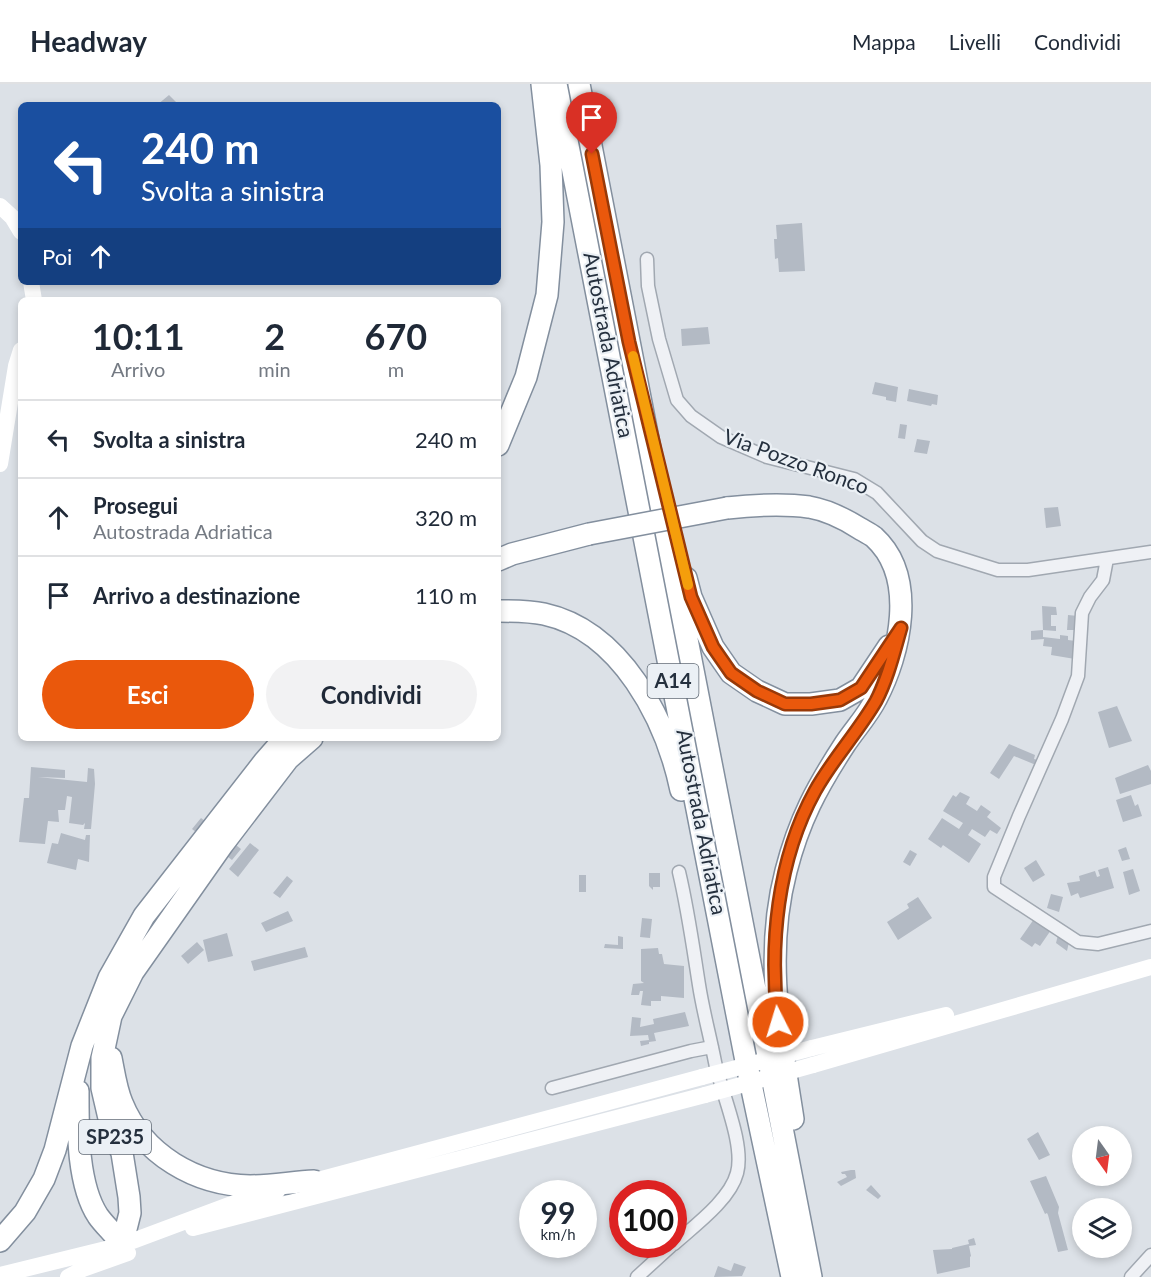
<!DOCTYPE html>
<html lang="it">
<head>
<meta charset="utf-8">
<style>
	body { margin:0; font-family:Lato,sans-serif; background:#f2f2f3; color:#1f2937; height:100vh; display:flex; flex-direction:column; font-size:22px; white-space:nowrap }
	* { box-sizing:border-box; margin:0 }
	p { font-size:20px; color:#747a83 }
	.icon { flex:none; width:33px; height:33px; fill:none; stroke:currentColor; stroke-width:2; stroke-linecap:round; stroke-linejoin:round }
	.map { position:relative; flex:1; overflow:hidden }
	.panel { position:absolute; left:18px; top:213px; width:483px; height:444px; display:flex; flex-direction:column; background:#fff; border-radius:9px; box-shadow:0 3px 9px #0003 }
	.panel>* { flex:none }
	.guide { position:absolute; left:18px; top:18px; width:483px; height:183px; border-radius:9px; box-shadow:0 3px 9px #0003; background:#1a4fa0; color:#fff; overflow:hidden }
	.needle { width:39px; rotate:166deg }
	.controls { position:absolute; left:1072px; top:1042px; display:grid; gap:12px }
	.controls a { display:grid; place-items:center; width:60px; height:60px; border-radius:50%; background:#fff; box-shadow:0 3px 9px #0003; font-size:30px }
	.speed { position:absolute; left:519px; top:1096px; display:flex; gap:12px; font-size:30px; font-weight:700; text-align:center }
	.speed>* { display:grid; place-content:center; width:78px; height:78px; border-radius:50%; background:#fff; box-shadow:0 3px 9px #0003; line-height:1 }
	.speed small { font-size:15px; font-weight:400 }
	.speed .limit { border:9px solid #d22; background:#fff; color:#111 }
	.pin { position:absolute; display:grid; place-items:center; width:51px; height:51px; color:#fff; margin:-62px -26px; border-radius:50% 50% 50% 0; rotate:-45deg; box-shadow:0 0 6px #0007 }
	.pin .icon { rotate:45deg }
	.me { position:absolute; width:66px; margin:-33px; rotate:355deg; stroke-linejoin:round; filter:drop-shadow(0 0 4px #0008) }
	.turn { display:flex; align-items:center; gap:21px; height:126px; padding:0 24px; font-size:27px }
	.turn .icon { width:78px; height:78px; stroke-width:2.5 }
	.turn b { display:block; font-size:42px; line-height:51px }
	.then { display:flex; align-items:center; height:57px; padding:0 24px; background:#0003; gap:12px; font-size:22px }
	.eta { display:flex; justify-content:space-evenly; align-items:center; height:102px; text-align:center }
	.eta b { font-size:36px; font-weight:700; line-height:42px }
	.primary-button { display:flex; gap:12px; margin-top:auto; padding:12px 24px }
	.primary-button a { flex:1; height:69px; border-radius:36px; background:#ea580c; color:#fff; font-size:24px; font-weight:700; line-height:69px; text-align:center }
	.primary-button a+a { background:#f2f2f3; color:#1f2937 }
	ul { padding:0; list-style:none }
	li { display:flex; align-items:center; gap:18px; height:78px; padding:0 24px; border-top:2px solid #e0e1e3 }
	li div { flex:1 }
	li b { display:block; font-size:22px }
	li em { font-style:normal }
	header { display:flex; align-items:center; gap:36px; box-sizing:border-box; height:84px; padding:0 30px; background:#fff; border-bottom:2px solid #e0e1e3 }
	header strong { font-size:28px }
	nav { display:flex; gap:33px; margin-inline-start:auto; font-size:21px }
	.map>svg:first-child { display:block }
	.building { fill:#b3bac4 }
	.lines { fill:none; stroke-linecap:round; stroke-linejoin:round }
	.street-casing { stroke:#a1a8b1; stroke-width:15 }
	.highway-casing { stroke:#838f9e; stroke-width:24 }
	.street { stroke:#eff1f5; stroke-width:12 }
	.secondary { stroke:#fff; stroke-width:16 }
	.highway { stroke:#fff; stroke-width:21 }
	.highway-bridge-casing { stroke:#838f9e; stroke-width:24; stroke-linecap:butt }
	.secondary-bridge { stroke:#fff; stroke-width:16 }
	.highway-bridge { stroke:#fff; stroke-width:21 }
	.route-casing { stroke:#983908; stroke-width:15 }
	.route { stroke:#ea580c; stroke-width:10 }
	.slow { stroke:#f59e0b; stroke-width:10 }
	.labels { text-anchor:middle; stroke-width:4.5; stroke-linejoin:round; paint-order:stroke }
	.shield { fill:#ebf0f5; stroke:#606a75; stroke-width:1.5 }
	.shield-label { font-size:20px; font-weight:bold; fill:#25303e }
	.street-label { font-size:21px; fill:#25303e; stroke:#ebf0f5 }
</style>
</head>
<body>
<header>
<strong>Headway</strong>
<nav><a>Mappa</a><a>Livelli</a><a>Condividi</a></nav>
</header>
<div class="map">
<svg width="1151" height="1193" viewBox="0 0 1151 1193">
	<rect width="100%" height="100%" fill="#dce1e7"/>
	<!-- building -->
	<path class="building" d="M169,11L177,19L176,21H157Z
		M802,139L805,187L779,188L778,174L775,175L774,155H777L776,141Z
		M708,243L710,260L682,262L681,245Z
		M875,298L898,303L896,318L886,316V313L872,310Z
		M909,305L938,311L937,321L932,320L931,322L907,317Z
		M900,340L907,341L905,355L898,354Z
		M917,355L930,357L927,370L914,368Z
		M1058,423L1061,442L1046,444L1044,424Z
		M1042,522L1056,523L1057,531H1051V542H1056V547L1043,546Z
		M1068,531L1078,532L1077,546H1067Z
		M1043,546V553L1060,555V551L1068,552V556L1076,557L1075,575L1051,571L1052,563L1043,562L1044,555L1031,556V547Z
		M1117,622L1132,657L1109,664L1098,628Z
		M1009,660L1035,671L1034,675L1038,676L1036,681L1014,672L999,695L990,689Z
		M1148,681L1151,687V700L1120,710L1115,694Z
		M31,683L65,686V694L38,693L87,698L88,684L94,685L95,700L91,745H84L85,739L83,741L69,739L72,713L67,712L65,726H58L59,738L48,737L45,760L19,758L24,714H29Z
		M960,708L970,713L966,720L977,727L981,721L991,728L987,733L1001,744L997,750L990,746L985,753L972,745L968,751L981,760L969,779L943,761L941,764L928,755L942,734L959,745L963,739L943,727L953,711L956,713Z
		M1131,711L1135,722L1138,720L1142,732L1123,738L1116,716Z
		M201,734L241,765L232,776L192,745Z
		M61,749L85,756L86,751H90L89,778L78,775L76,786L47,779L52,759L58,760Z
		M250,759L259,766L238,793L229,785Z
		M1126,763L1130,775L1122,777L1118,766Z
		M910,766L917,770L910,782L903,778Z
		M1036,776L1045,791L1033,798L1024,784Z
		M1108,783L1114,804L1080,814L1078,809L1071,812L1067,799L1080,797L1079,792L1095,787L1097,793L1100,792L1098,786Z
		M1133,785L1140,807L1129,811L1123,788Z
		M649,789H660V803H653V806L649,802Z
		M579,791H586V808H579Z
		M287,792L293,797L280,814L273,809Z
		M1051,810L1063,813L1059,828L1047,824Z
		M918,813L932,834L898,856L887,838L909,824L907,820Z
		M288,827L293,837L266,848L261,839Z
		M642,834L652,835L650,854L640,853Z
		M1034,835L1051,846L1040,862L1035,859L1032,863L1020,855Z
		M227,849L233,872L208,878L203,856Z
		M1058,851L1069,858L1067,867L1056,859Z
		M618,852L623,853V865L604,864L605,860L618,861Z
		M197,858L204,866L188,880L181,872Z
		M305,863L308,873L254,887L251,877Z
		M658,864L659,870H662L664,880L684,882V914L661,912V917H651V922L641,921L643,907H640L639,911H631L633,900L644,899L641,897V865Z
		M685,928L689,942L654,949L656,957L649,958V960L641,962L640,957L649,956L648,951L630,952L632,933L641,934L640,943L654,940L653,935Z
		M1038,1048L1050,1071L1039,1076L1027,1055Z
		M851,1086H855L856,1094L841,1102L837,1098L847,1093L845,1090H842L841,1088Z
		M1046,1092L1059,1123L1058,1129L1068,1166L1058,1168L1048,1131L1047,1129L1045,1130L1030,1097Z
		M871,1101L881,1112L878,1115L866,1106Z
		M974,1154L976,1161L969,1162L971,1172L970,1173V1183L937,1190L933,1166L952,1165V1164L969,1160L968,1156Z
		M734,1179L746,1183L742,1192L714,1193L718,1182L731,1187Z"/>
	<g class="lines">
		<defs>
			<path id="street" d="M647,175L648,202L659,255L677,316L691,332L721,353L767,373L854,395L877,409L922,457L937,467L998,486H1028L1151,468
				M1107,475L1103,496L1090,513L1082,529L1078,592L1062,635L1019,732L994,793V803L1078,858L1098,860L1151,847
				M552,1004L691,967L712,963
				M674,1160C694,1142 730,1116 737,1089C745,1060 721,1008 715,978C710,952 703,927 699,901C693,863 688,826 679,788
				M637,1193L672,1161
				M1131,1193L1151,1171"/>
			<path id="highway" d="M556,0L746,977L792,1193
				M579,0L811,1193
				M498,361L526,293L547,211L553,138L551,81L542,0
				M727,424C754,421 781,419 809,423C827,426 843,434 859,444C864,447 870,450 874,453C918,493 900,570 876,615C868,631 855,645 845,660C817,703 799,736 786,787C764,871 780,951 793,1035
				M498,476L512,470L589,450
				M686,494L691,513L713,563L731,589L757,607L785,620H811L840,616L861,604L889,562
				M498,527C513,527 529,527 544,530C621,547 666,635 681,706
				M111,974C114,989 116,1005 122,1019C143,1071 196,1101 250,1102C271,1102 293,1098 314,1097
				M78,1007C78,1044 77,1100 98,1132C105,1142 115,1150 122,1161
				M0,1157L25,1128L44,1095L55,1066L82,962L109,894L144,832L264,678L285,654
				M122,1161L130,1129L129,1113L122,1069L112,1047L102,1004V974L111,932L133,888L223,760L288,675L312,654"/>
		</defs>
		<!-- street casing -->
		<use href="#street" class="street-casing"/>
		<!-- highway casing -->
		<use href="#highway" class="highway-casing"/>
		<!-- street -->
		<use href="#street" class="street"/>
		<!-- secondary -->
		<path class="secondary" d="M0,122L12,133L21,148
			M31,198L34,216
			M0,380L16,282L21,266
			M812,964L946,931
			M813,981L1151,883
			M303,1100L702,993
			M193,1144L705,1011
			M0,1191L122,1161L237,1118L278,1106
			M68,1193L83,1185L128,1169"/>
		<!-- highway -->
		<use href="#highway" class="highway"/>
		<defs>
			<path id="highway-bridge" d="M589,450L727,424"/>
		</defs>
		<!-- highway-bridge casing -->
		<use href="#highway-bridge" class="highway-bridge-casing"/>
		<!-- secondary-bridge -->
		<path class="secondary-bridge" d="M702,993L812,964
			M705,1011L813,981"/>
		<!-- highway-bridge -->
		<use href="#highway-bridge" class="highway-bridge"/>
	</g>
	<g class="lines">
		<defs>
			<path id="route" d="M592,70L629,258L691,513L713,563L731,589L757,607L785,620H811L840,616L861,604L901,544C894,568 888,594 876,617C858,648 832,676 815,707C777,776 769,861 778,938"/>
		</defs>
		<!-- route casing -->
		<use href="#route" class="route-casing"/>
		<!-- route -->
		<use href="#route" class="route"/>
		<!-- slow -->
		<path class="slow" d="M633,272L688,501"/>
	</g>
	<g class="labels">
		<!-- shield labels -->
		<g class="shield">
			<rect x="647.5" y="580" width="51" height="34" rx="4.5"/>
			<rect x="79" y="1036" width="72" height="34" rx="4.5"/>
		</g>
		<g class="shield-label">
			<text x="673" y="604">A14</text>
			<text x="115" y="1060">SP235</text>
		</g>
		<!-- street labels -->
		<g class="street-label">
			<text transform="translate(608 261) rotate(79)" y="7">Autostrada Adriatica</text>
			<text transform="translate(796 378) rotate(20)" y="7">Via Pozzo Ronco</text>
			<text transform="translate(701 738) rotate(79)" y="7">Autostrada Adriatica</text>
		</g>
	</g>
</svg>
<div class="controls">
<a><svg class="needle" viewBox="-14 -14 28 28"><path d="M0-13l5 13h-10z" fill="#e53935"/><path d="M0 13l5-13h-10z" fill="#747a83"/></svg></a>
<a><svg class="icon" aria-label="layers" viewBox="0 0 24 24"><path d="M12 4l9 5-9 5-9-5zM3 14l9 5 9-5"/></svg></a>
</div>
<div class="speed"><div>99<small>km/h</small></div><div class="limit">100</div></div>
<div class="pin" style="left:592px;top:70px;background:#d93025"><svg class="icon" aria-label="arrive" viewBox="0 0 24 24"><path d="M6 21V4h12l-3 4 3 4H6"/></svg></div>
<svg class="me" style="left:778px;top:938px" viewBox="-20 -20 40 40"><circle r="17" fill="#ea580c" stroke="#fff" stroke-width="3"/><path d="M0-11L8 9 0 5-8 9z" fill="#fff"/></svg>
<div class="guide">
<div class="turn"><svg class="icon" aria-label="left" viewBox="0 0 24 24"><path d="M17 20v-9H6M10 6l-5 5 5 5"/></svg><div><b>240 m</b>Svolta a sinistra</div></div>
<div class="then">Poi<svg class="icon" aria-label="ahead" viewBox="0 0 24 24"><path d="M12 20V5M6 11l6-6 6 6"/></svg></div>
</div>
<section class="panel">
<div class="eta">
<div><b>10:11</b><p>Arrivo</p></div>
<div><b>2</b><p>min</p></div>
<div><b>670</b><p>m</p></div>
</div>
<ul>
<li><svg class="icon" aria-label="left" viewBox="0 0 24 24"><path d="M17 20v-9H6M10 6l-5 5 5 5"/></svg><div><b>Svolta a sinistra</b></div><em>240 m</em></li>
<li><svg class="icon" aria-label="ahead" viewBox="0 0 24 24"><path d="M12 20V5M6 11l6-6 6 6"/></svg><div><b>Prosegui</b><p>Autostrada Adriatica</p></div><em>320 m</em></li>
<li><svg class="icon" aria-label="arrive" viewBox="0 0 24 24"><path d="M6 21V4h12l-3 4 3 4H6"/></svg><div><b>Arrivo a destinazione</b></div><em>110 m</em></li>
</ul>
<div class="primary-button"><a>Esci</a><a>Condividi</a></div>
</section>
</div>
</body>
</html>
